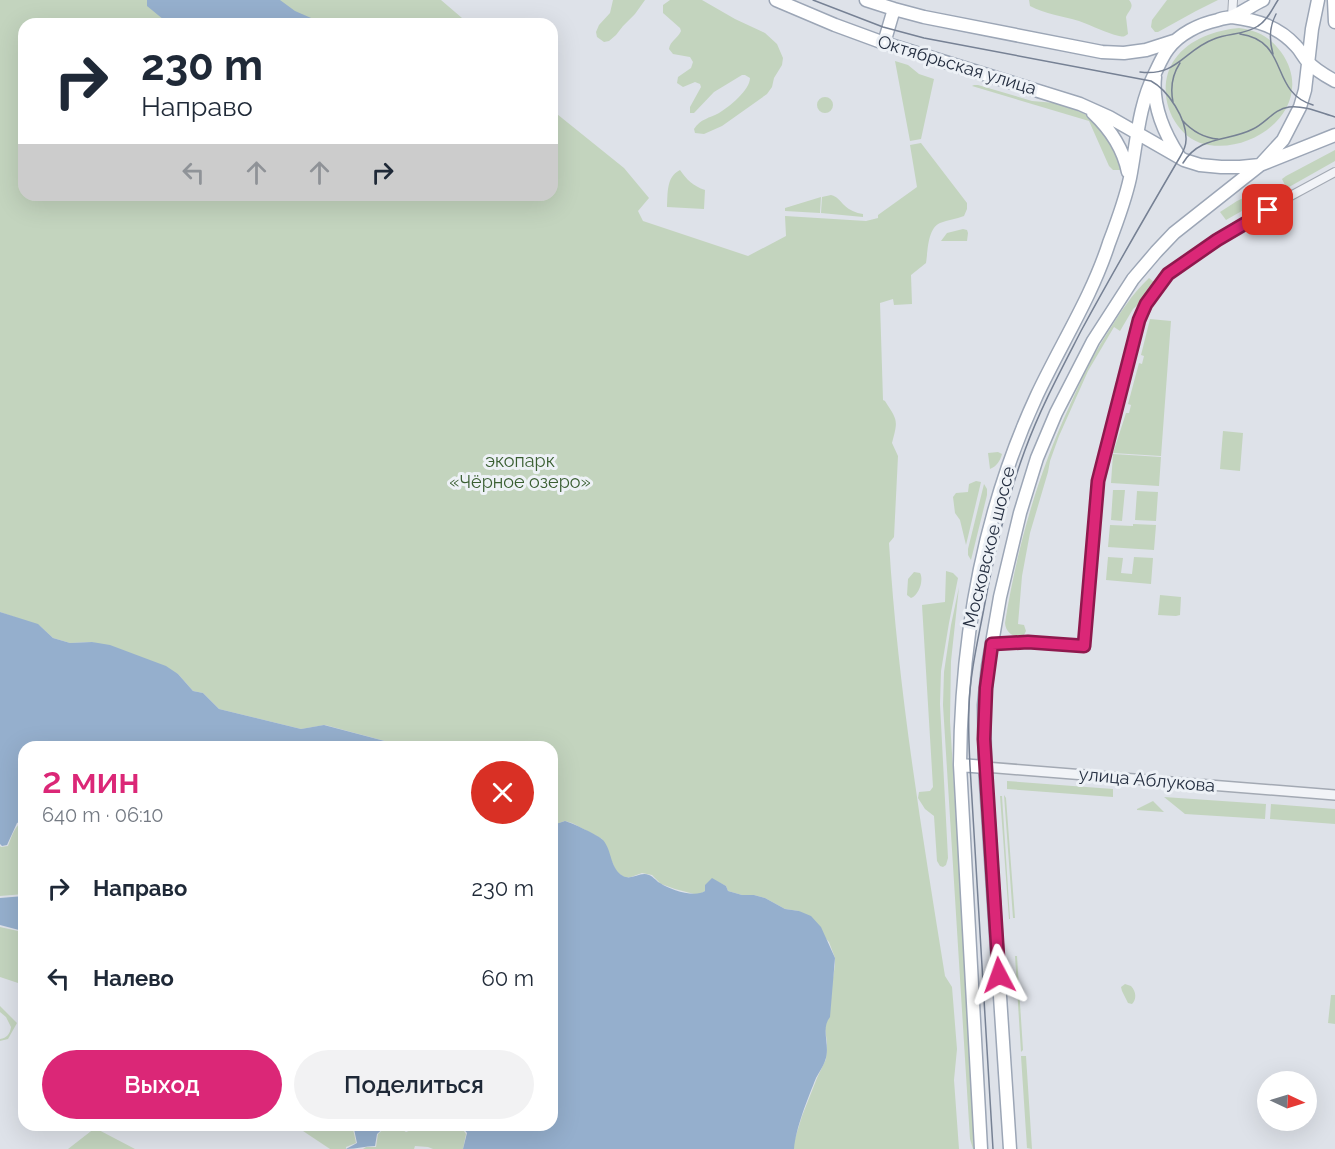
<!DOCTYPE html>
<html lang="ru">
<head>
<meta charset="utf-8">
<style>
	body { margin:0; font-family:Raleway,sans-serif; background:#f2f2f3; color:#1f2937; height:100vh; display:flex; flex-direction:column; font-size:22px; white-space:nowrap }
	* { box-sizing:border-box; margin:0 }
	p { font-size:20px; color:#747a83 }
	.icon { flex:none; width:33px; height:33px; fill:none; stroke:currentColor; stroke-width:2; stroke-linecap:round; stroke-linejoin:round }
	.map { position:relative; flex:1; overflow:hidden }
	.panel { position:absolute; left:18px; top:741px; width:540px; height:390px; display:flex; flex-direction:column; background:#fff; border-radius:18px; box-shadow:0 6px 24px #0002 }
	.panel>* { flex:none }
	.guide { position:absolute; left:18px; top:18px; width:540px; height:183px; border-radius:18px; box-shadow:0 6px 24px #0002; background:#fff; color:#1f2937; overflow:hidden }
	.needle { width:39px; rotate:94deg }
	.tools { position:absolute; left:1257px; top:1071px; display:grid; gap:12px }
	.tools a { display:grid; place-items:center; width:60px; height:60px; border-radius:50%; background:#fff; box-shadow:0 6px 24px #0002; font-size:30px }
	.pin { position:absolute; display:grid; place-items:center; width:51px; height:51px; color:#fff; margin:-26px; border-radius:12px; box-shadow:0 3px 9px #0006 }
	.me { position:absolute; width:66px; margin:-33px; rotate:356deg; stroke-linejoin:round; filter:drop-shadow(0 0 4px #0008) }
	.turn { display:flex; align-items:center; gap:21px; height:126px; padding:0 24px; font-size:27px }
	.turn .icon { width:78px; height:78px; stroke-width:2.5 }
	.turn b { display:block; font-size:42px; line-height:51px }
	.lanes { display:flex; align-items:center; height:57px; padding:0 24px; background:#0003; justify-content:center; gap:30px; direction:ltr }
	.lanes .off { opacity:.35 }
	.round { display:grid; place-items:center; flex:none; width:63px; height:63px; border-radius:32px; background:#f2f2f3 }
	.headline { display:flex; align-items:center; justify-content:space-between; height:102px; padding:0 24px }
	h1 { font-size:36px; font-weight:600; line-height:45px; color:#db2777 }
	.primary-button { display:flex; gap:12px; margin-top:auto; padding:12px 24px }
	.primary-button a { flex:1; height:69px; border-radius:36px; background:#db2777; color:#fff; font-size:24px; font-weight:600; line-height:69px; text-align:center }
	.primary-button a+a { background:#f2f2f3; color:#1f2937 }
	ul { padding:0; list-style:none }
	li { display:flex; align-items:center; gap:18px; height:90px; padding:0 24px }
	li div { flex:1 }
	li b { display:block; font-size:22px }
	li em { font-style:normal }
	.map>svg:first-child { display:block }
	.green { fill:#c3d4be }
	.water { fill:#95afcd }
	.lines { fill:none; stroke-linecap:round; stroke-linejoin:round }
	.minor-casing { stroke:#a3a9b3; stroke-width:10 }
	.tertiary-casing { stroke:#a3a9b3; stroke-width:12 }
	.primary-casing { stroke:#9ca6b6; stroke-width:15 }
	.minor { stroke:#f1f3f7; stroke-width:8 }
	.tertiary { stroke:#f1f3f7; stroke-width:9 }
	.primary { stroke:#fff; stroke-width:12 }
	.tram { stroke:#768194; stroke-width:1.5 }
	.route-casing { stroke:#8e194d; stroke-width:15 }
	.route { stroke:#db2777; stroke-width:10 }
	.labels { text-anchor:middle; stroke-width:6; stroke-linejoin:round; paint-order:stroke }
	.street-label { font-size:18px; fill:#252f41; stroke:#edf1f6 }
	.park-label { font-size:18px; fill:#395e31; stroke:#edf1f6 }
</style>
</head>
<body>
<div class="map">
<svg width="1335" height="1149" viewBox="0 0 1335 1149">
	<rect width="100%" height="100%" fill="#dee2e9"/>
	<!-- green -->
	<path class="green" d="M0,0H441L469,24H24V195H552V110L624,168L649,198L638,211L643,221L748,256L786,236L785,216L866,221L878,218V215L917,187L910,145L921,143L967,203V209L964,216C956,219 948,220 940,223C927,229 928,252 926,263L911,275L912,304L894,305L893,299L880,303L883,400L885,401C898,421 898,420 892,443L898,456L894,537L889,543C898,689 922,833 945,976L952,987L957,1049L954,1080L959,1149H794V1142L802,1116L817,1078L826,1059L827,1043L825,1028L835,965V958L829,942L799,911L785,909L765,898L754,895H742L728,891L726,886L712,879L705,891L700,894H694L675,889L661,884L652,875L642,873L631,877L625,878L616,871L602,839L572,823L565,821L559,823L552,824V747H399L396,744L325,725L301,729L219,709L203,693L193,691L178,674L92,642L70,643L53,638L40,626L0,612Z
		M613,0H645L635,14L623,26L616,35L609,41L604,42L597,37L596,32L599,25L610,13Z
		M670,0H702L735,19L765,33L777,44L783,58L782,65L774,78L772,87L767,94L722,126L704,134L695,133L694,129C700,119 710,118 719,113C729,107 750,90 750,78L745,75H742L714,92L694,113H690V107L701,87L700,84L695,82L683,87L677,83L678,77L691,68L693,62L690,57L673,54L669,49C670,41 678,38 681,31L680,28L663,13V5Z
		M1029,0H1129C1135,7 1129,10 1126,17L1128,34C1123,37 1125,37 1119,36C1106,33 1093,26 1079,21C1063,16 1045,14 1030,6Z
		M1167,0H1218L1196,11L1158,32H1155L1151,27L1152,20Z
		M1239,28C1257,30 1270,37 1281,52C1317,102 1260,153 1209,145C1172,140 1153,89 1175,59C1189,39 1216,30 1239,28Z
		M895,61L908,65L919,74L934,79L921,139L910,141Z
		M974,85H978L1032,101L1055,103L1078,111L1091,117L1101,125L1121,159L1120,170H1113L1109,166L1089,121L972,86Z
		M817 105a8 8 0 1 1 16 0a8 8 0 1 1-16 0Z
		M1335,150V161L1289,187L1285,185L1282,179L1286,176Z
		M680,170C687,180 693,186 705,190L704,209L667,207C668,193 666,177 680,170Z
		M1266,187L1271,189L1270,195L1226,220L1220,212L1237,201Z
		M831,195C838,197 839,200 844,205C849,210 856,213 863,214V217L821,213L822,197Z
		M821,197L820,213L785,211V208Z
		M963,229L967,230L968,233L967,241H941L947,233Z
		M1149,278L1155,283L1140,303L1133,309L1120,331L1114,327L1088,371L1059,436L1050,461L1048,472L1030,533L1022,576L1018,624L1024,625L1026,631L1023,637C1013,637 1006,633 1005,623C1017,547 1038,474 1070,405C1081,380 1093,355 1108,332C1120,313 1132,294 1149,278Z
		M1150,319L1171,321L1161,456L1113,453L1126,413H1129L1131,405L1128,404L1139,363L1142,364L1144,356L1141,355Z
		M1223,431L1243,433L1240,471L1220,469Z
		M998,452L1002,454C1000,461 997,466 990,469L988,453Z
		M1113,454L1161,457L1159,486L1111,483Z
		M976,481L981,482L966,545L960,520L955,513L953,497L956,493L968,492L969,484Z
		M984,484L987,489V495L971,560L968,555V549Z
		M1113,490H1125L1122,521L1111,520Z
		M1137,491L1158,492L1156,521L1135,520Z
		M1133,524L1156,525L1154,550L1108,547L1110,525L1133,526Z
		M1108,557L1123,558L1121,573L1132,574L1134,557L1153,558L1151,584L1106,580Z
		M946,571L953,573L958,578L949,623L941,671L940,704L948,858L946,865L943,867L940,866L937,861L934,816L925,809L918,798L919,792L930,791L933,787L922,605L945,602Z
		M914,572L920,573C924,580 919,595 911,598L907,595L908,579Z
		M959,587L951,661L950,721L976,1149H973L970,1139L943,705L944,672L951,625Z
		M1160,595L1181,597L1180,615L1176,616L1158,615Z
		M1007,781L1113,789V797L1007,789Z
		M1004,795L1006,798L1015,918H1013Z
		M1000,796H1002L1010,919H1009Z
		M1164,797L1266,804L1265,819L1185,814Z
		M1153,801L1164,812L1137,810V809Z
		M1271,804L1335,809V824L1270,819Z
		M24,821V894L0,896V846L1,847L8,846C12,836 14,826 24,821Z
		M0,927L18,931L21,940H24V985L0,977Z
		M1015,956H1017L1023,1050L1021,1052Z
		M1125,984L1131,986C1136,991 1137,999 1132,1004L1128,1003L1122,991L1121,987Z
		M1331,995H1335V1024L1328,1023Z
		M0,1006L17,1023L8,1039L0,1041V1039C7,1038 10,1034 11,1027L6,1017L0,1012Z
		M1021,1056H1026L1032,1149L1027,1148Z
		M294,1125H351L353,1129L356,1143L346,1147V1149H330Z
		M424,1125H460L466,1134L463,1149H433L428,1147L415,1146L414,1149H363L366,1147H376L378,1134L387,1126H397L406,1132Z
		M95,1128L135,1149H68Z"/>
	<!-- water -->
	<path class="water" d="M147,0H280L295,11L325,24H169L147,6Z
		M0,612L38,624L53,638L70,643L92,642L110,645L166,666L178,674L193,691L203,693L219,709L301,729L324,725L396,744L399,747H24V820L17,823L7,845L2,846L0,844Z
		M565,821C572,823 598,835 603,840C612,850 610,869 623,876C632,881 640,871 649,875C654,877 656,881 660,883C670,890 695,898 705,891V885L712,878L726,886L728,891L742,895H754L765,898L785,909L799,911L811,916L821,927L835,958L830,1017C820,1029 831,1046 825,1061C823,1067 819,1072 816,1078C808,1098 796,1127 794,1149H463L467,1133L461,1125H552V824L559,823Z
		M24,896V939H21L19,930L0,925V898Z
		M351,1125H396L386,1126L377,1134L375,1146C365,1146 357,1149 346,1149L357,1143L354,1129Z"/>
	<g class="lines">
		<defs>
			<path id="minor" d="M1232,17L1233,0
				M992,643L1032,642L1084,646L1098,481L1139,320L1146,304L1168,274L1217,240L1285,199L1335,172"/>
			<path id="tertiary" d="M985,767L1335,795"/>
			<path id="primary" d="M776,0L835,25L884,43L1080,104L1109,117L1184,160L1200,165L1221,167H1240L1260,165L1335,135
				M866,0L894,9L924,17L1102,52L1124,53L1146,50L1174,41
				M1334,0L1335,22
				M1232,17C1257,20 1279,27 1296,46C1301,51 1303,57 1308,62C1315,70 1326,76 1335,81
				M884,43L894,9
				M1155,77C1152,106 1164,133 1179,156
				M1093,113C1110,129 1123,148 1128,172
				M960,765L985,767
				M981,1149L960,765C961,638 983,511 1037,395C1061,344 1092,296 1109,243C1117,222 1125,201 1130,178C1137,142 1138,107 1155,73C1159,65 1162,57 1168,49C1179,34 1199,24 1218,20C1222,18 1227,18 1231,17C1242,13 1252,5 1263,0
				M1010,1149L985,767L984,705L988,666L1000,597L1020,513L1037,458L1056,413L1093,341L1133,279L1156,252L1174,233L1260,165L1283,140L1300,107L1305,90L1312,29L1318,0"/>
		</defs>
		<!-- minor casing -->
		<use href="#minor" class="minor-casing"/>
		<!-- tertiary casing -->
		<use href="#tertiary" class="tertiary-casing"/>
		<!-- primary casing -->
		<use href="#primary" class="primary-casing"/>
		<!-- minor -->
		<use href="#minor" class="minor"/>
		<!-- tertiary -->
		<use href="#tertiary" class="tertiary"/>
		<!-- primary -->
		<use href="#primary" class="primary"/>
		<!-- tram -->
		<path class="tram" d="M813,0L883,27L924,38L1151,81C1168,90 1187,119 1186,140C1186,146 1183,152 1180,157C1146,215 1113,272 1081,331C1061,370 1040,409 1025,450C1006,501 994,554 984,608C978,640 970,673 969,707C968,726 969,746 970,766L993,1149
			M1240,34C1290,41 1269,92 1313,105
			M1273,54C1269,40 1269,27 1276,14
			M1140,72C1177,77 1184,50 1214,39C1228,33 1245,35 1258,26C1268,20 1272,9 1278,0
			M1173,102C1170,87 1172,75 1180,63
			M1182,120C1192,131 1203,138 1218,139
			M1183,163C1200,135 1228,142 1253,129C1266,123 1274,109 1289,107C1304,105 1321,113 1335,117"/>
	</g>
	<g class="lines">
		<defs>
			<path id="route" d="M999,975L984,739L986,688L992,644L1028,642L1084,646L1098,481L1139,320L1146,304L1168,274L1217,240L1268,210"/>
		</defs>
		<!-- route casing -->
		<use href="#route" class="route-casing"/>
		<!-- route -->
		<use href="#route" class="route"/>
	</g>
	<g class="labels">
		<!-- street labels -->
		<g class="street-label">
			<text transform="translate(957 65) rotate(17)" y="6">Октябрьская улица</text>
			<text transform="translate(989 547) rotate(-76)" y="6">Московское шоссе</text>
			<text transform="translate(1147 780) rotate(5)" y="6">улица Аблукова</text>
		</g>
		<!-- park labels -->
		<g class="park-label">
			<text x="520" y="467">экопарк<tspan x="520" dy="21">«Чёрное озеро»</tspan></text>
		</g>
	</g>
</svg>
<div class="tools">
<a><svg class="needle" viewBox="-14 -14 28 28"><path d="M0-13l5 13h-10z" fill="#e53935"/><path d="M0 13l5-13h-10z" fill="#747a83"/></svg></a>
</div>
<div class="pin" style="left:1268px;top:210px;background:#d93025"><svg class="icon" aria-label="arrive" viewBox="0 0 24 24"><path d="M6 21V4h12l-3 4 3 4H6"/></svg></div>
<svg class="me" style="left:999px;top:975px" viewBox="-20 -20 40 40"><path d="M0-17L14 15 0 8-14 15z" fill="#db2777" stroke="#fff" stroke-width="4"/></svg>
<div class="guide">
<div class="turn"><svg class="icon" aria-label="right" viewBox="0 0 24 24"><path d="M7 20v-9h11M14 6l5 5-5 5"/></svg><div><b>230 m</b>Направо</div></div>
<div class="lanes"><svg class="icon off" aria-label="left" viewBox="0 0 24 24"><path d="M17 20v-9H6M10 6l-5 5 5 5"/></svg><svg class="icon off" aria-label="ahead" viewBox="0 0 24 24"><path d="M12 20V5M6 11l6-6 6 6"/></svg><svg class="icon off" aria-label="ahead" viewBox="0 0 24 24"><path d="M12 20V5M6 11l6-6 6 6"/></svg><svg class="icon" aria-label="right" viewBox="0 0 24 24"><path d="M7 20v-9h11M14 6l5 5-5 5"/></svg></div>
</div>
<section class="panel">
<div class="headline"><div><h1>2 мин</h1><p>640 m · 06:10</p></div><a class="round" style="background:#d93025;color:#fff"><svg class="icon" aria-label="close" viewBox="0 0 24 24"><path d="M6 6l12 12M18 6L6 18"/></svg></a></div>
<ul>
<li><svg class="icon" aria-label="right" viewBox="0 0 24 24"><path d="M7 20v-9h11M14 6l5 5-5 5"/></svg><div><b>Направо</b></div><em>230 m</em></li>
<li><svg class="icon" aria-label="left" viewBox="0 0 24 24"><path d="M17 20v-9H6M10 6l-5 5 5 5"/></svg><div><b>Налево</b></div><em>60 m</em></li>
</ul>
<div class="primary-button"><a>Выход</a><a>Поделиться</a></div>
</section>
</div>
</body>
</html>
